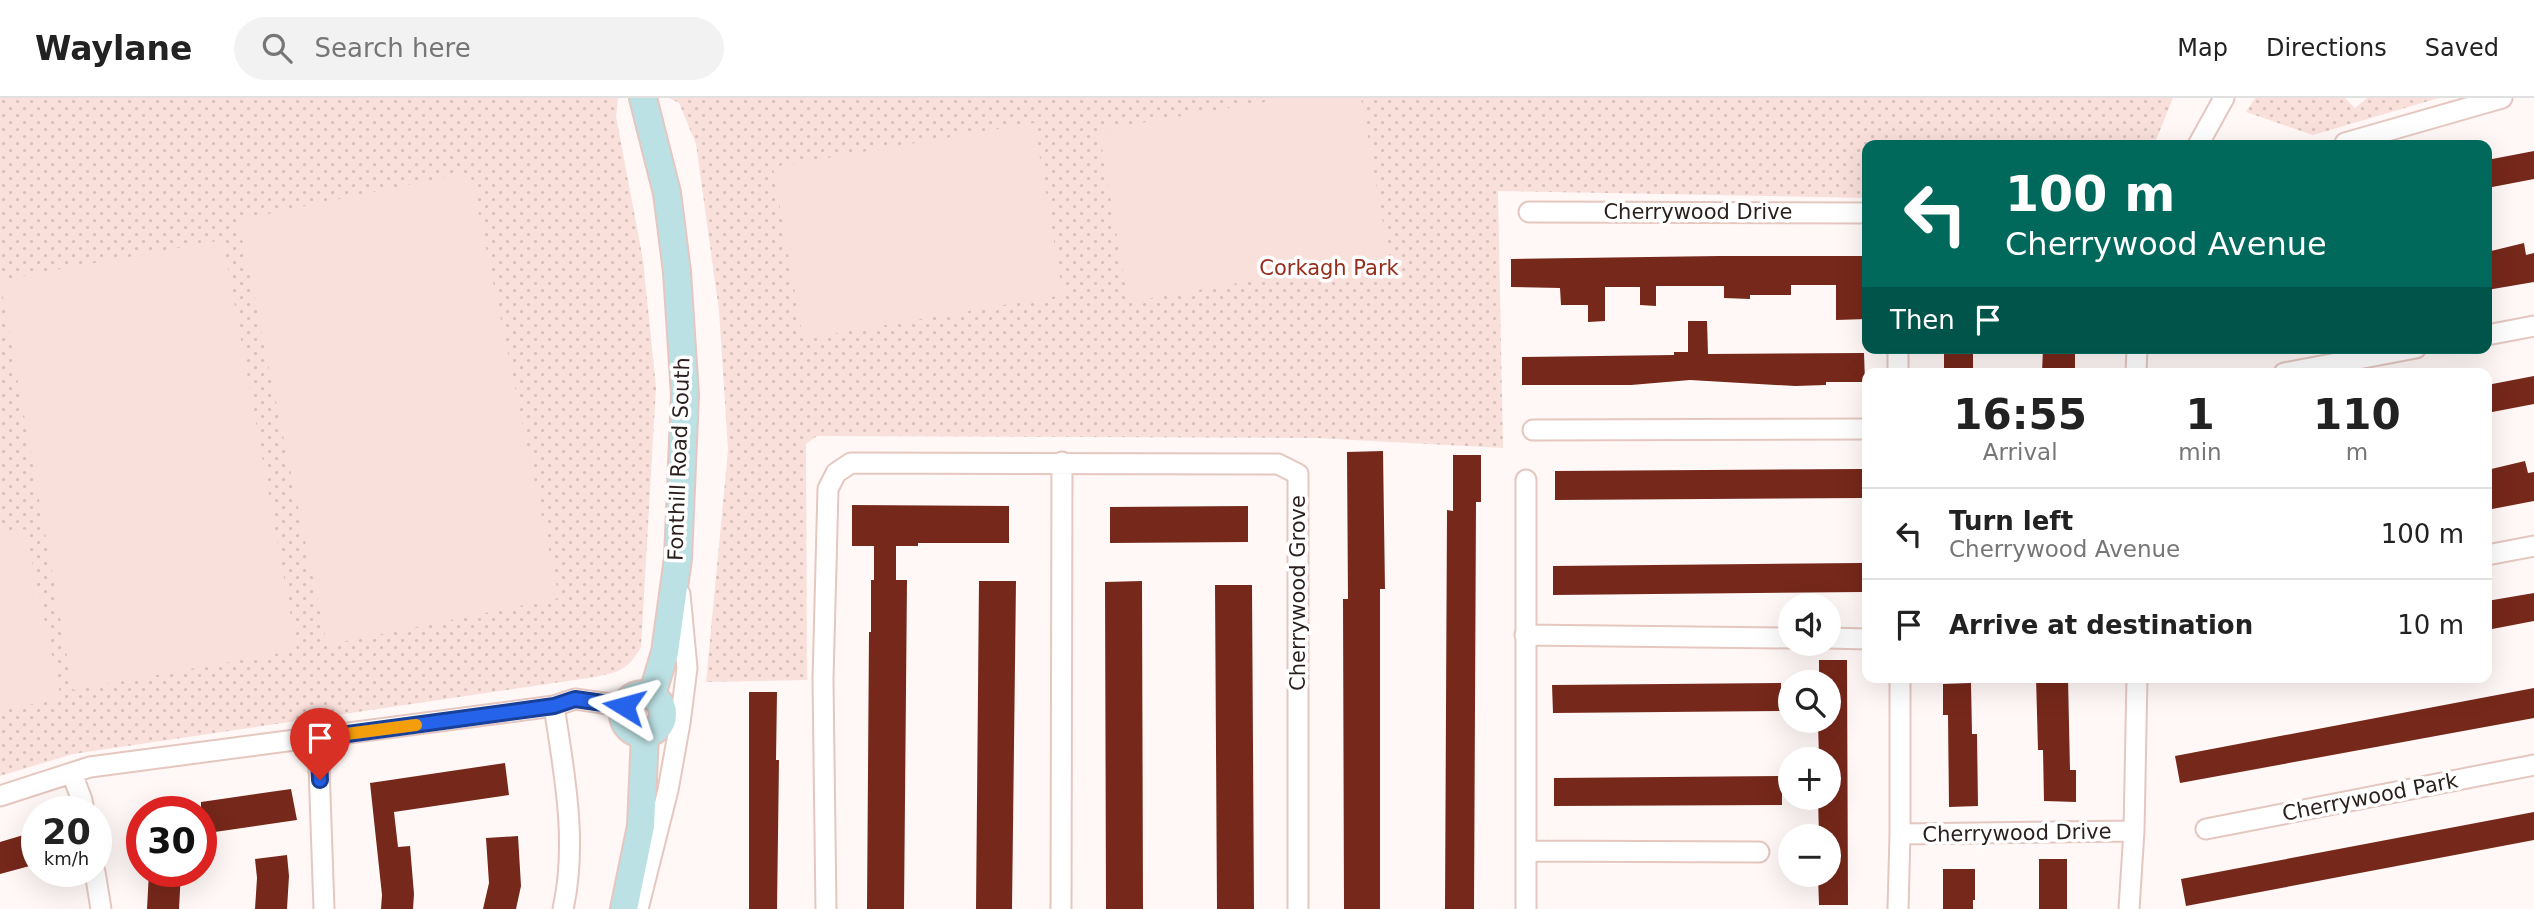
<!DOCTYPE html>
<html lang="en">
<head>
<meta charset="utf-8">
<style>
	body { margin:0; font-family:"DejaVu Sans",sans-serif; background:#f2f2f2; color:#222; height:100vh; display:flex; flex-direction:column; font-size:26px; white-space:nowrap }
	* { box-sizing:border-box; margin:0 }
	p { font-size:23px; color:#767676 }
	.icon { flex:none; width:38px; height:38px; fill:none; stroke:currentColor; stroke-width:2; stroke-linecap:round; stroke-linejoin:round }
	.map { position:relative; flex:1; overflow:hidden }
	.drawer { position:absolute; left:1862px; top:270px; width:630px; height:315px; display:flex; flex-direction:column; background:#fff; border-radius:14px; box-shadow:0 7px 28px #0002 }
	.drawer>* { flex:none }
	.hud { position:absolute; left:1862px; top:42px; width:630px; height:214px; border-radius:14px; box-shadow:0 7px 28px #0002; background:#00695c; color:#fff; overflow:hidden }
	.fabs { position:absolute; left:1778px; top:495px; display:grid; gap:14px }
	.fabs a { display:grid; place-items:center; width:63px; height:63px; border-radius:50%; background:#fff; box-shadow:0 7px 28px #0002; font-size:35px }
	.speed { position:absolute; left:21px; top:698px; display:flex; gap:14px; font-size:35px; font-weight:700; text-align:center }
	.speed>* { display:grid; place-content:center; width:91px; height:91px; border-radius:50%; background:#fff; box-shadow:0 7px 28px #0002; line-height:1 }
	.speed small { font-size:18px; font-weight:400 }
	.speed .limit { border:10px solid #d22; background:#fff; color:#111 }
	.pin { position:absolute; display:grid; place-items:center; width:60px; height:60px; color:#fff; margin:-72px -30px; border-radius:50% 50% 50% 0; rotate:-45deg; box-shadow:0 0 7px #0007 }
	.pin .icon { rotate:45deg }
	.me { position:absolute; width:77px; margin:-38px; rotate:278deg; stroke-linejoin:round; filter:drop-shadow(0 0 5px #0008) }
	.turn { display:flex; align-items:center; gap:24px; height:147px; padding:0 28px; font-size:32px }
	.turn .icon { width:91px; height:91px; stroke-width:2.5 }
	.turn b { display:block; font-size:49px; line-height:60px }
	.then { display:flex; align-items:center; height:66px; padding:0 28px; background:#0003; gap:14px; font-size:26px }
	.eta { display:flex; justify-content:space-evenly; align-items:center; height:119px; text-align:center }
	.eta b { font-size:42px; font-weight:700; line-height:49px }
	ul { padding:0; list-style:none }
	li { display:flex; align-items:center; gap:21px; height:91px; padding:0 28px; border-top:2px solid #e0e0e0 }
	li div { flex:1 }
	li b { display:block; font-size:26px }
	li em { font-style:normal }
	header { display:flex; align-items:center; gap:42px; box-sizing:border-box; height:98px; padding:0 35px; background:#fff; border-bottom:2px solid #e0e0e0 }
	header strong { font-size:33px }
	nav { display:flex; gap:38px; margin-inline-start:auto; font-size:24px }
	.search { width:490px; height:63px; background:#f2f2f2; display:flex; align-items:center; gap:18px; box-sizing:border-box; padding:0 24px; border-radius:38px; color:#767676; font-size:26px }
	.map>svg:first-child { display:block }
	.grass { fill:url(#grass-dots) }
	.garden { fill:#fae0db }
	.building { fill:#76281a }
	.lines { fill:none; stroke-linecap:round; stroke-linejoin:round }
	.street-casing { stroke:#e5c7c0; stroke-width:23 }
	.secondary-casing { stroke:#e5c7c0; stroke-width:30 }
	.street { stroke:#fff; stroke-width:19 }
	.secondary { stroke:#bce1e4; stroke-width:26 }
	.route-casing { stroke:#184099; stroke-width:18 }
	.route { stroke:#2563eb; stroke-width:12 }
	.slow { stroke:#f59e0b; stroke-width:12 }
	.labels { text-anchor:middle; stroke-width:7; stroke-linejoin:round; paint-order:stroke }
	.street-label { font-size:21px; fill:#2a1f1c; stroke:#fff }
	.park-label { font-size:21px; fill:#962d1b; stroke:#fff }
</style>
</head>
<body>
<header>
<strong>Waylane</strong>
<div class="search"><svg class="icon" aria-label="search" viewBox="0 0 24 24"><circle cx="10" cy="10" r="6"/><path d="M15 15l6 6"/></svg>Search here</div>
<nav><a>Map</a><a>Directions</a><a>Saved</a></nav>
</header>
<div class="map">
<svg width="2534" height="811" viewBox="0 0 2534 811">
	<defs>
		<pattern id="grass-dots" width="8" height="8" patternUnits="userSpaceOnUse" patternTransform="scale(1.75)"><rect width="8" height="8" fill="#fae0db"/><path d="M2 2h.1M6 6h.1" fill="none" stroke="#d6c0bb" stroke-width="1.8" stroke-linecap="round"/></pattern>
	</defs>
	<rect width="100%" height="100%" fill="#fff8f7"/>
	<!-- grass -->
	<path class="grass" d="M0,0H618L616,18L643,162L656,289L641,549C628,572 619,574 595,579L73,656L0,678Z
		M669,0H2173L2154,47H1867V100L1498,93L1503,350L1316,340L817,338L806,346L807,582L706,584L728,352L719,213L696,46L679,5Z
		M2255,0H2345L2355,10L2367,0H2439L2313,37L2246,14Z"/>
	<!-- garden -->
	<path class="garden" d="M1289,0H1361L1389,159L1128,204L1099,32Z
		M1034,25L1063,197L803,241L773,69Z
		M470,74L559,500L327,547L238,122Z
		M223,142L297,552L73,592L0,182Z
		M25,431L61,600L0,613V436Z"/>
	<!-- building -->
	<path class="building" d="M2534,53V81L2487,90V62Z
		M2524,145L2526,157L2534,155V184L2487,192V154Z
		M1719,158H1867V221L1836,222V187H1791V197H1750V201L1724,200V188H1656V208L1640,207V189H1605V223L1588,224V207H1561L1560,190L1511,189V161Z
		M1688,223H1707L1708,256L1864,255L1865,284H1826V287L1795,288L1690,282L1631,287H1522V259L1674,257V254H1688Z
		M1944,250H1973V275H1944Z
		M2043,250H2075V275H2042Z
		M2534,278V306L2487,315V287Z
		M1383,353L1385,491H1380V811H1344L1343,501H1348L1347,354Z
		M1453,357H1481V404H1476L1474,811H1445L1447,412L1453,413Z
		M2525,363L2528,375L2534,374V403L2487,412V372Z
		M1862,371L1863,400L1555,402V373Z
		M852,407L1009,408V445H918V448H896V482H907L904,811H867L869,534H871V482H874V448H852Z
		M1248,408V444L1110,445V409Z
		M1862,465V494L1553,497V468Z
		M979,483H1016L1012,811H976Z
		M1142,483L1143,811H1106L1105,484Z
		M1215,487H1252L1254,811H1217Z
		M2534,495V523L2487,532V503Z
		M1819,562H1847L1848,807H1819L1818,777H1829V738H1819L1818,700H1829V662H1819L1818,623H1829V584H1819Z
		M2036,579L2068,580L2070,672H2076V704L2044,703L2043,652H2038Z
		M1781,585V613L1553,615L1552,587Z
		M1971,585L1972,636H1977L1978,708L1949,709L1948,617H1943V586Z
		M2534,590V620L2180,685L2175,658Z
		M749,594H777L776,662H779L777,811H749Z
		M505,665L509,697L394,714L398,749L410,748L414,796L413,811H381L382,797L370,685Z
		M1782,678V707L1554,708V680Z
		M291,691L297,722L201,736V704Z
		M2534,714V742L2186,808L2181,781Z
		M37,733V766L0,776V744Z
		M518,738L521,788L516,811H483L489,785L486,740Z
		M287,757L289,778L287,811H255L257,780L255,761Z
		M2039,761H2067V811H2039Z
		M1943,771H1975V802H1973V811H1943Z
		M149,774H181L179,811H147Z"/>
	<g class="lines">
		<defs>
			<path id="street" d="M2345,45L2502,0
				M2198,47L2224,0
				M1529,114L1867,115
				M2487,237L2534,228
				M1898,275V250
				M2136,275L2137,250
				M2284,275L2416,250
				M1533,332L1867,331
				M1526,382V811
				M2487,457L2534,448
				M1525,537L1790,540
				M1829,540L1867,541
				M554,608C564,674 578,744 563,811
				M318,640L324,811
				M72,676L82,702L84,714
				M0,698L90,669L554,608L575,601L624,608
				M2206,731L2534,667
				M1900,736L2134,733
				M1527,753L1759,754
				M95,774L101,811
				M638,811L668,692L680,625L687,570L680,496
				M826,811L823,582L828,391L836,375L851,365L1278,366L1298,376V811
				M1061,811L1062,364
				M1898,811L1900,736V579
				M2129,811L2134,733L2137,579"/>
			<path id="secondary" d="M643,0L667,95L677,174L685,297L678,460L665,554L652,597
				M623 616a20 20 0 1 1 40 0a20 20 0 1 1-40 0Z
				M624,811L641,728L645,636"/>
		</defs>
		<!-- street casing -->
		<use href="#street" class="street-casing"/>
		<!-- secondary casing -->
		<use href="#secondary" class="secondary-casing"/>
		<!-- street -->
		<use href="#street" class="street"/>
		<!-- secondary -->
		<use href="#secondary" class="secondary"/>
	</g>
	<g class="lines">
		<defs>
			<path id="route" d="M320,682L318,640L554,608L575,601L624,608"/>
		</defs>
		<!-- route casing -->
		<use href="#route" class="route-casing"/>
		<!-- route -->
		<use href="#route" class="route"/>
		<!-- slow -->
		<path class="slow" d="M346,636L416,627"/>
	</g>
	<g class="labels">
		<!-- street labels -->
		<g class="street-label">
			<text x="1698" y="121">Cherrywood Drive</text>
			<text transform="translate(679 361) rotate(-88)" y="7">Fonthill Road South</text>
			<text transform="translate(1298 495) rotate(-90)" y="7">Cherrywood Grove</text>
			<text transform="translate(2370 699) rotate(-11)" y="7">Cherrywood Park</text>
			<text transform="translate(2017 735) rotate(-1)" y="7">Cherrywood Drive</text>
		</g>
		<!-- park labels -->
		<g class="park-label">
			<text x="1329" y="177">Corkagh Park</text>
		</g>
	</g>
</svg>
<div class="fabs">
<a><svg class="icon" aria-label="sound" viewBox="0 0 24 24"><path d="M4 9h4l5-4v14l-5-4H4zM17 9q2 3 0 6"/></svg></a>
<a><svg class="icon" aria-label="search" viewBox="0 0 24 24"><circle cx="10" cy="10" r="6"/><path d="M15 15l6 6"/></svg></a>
<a>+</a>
<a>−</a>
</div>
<div class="speed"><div>20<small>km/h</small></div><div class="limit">30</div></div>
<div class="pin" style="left:320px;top:682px;background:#d93025"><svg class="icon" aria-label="arrive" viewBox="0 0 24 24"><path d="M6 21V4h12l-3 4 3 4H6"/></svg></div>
<svg class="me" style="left:624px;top:608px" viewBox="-20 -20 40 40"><path d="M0-17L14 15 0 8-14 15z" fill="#2563eb" stroke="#fff" stroke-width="4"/></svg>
<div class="hud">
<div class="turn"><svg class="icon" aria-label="left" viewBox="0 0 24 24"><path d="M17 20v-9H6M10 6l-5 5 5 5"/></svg><div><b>100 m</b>Cherrywood Avenue</div></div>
<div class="then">Then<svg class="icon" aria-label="arrive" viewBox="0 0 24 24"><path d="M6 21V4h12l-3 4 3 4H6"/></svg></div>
</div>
<section class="drawer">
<div class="eta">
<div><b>16:55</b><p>Arrival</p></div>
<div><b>1</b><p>min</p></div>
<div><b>110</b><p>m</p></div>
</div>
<ul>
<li><svg class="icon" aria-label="left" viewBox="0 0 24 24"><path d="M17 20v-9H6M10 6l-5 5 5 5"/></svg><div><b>Turn left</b><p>Cherrywood Avenue</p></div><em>100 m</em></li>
<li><svg class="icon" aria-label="arrive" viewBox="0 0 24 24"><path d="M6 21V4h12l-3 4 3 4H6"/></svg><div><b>Arrive at destination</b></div><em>10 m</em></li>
</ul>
</section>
</div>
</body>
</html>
